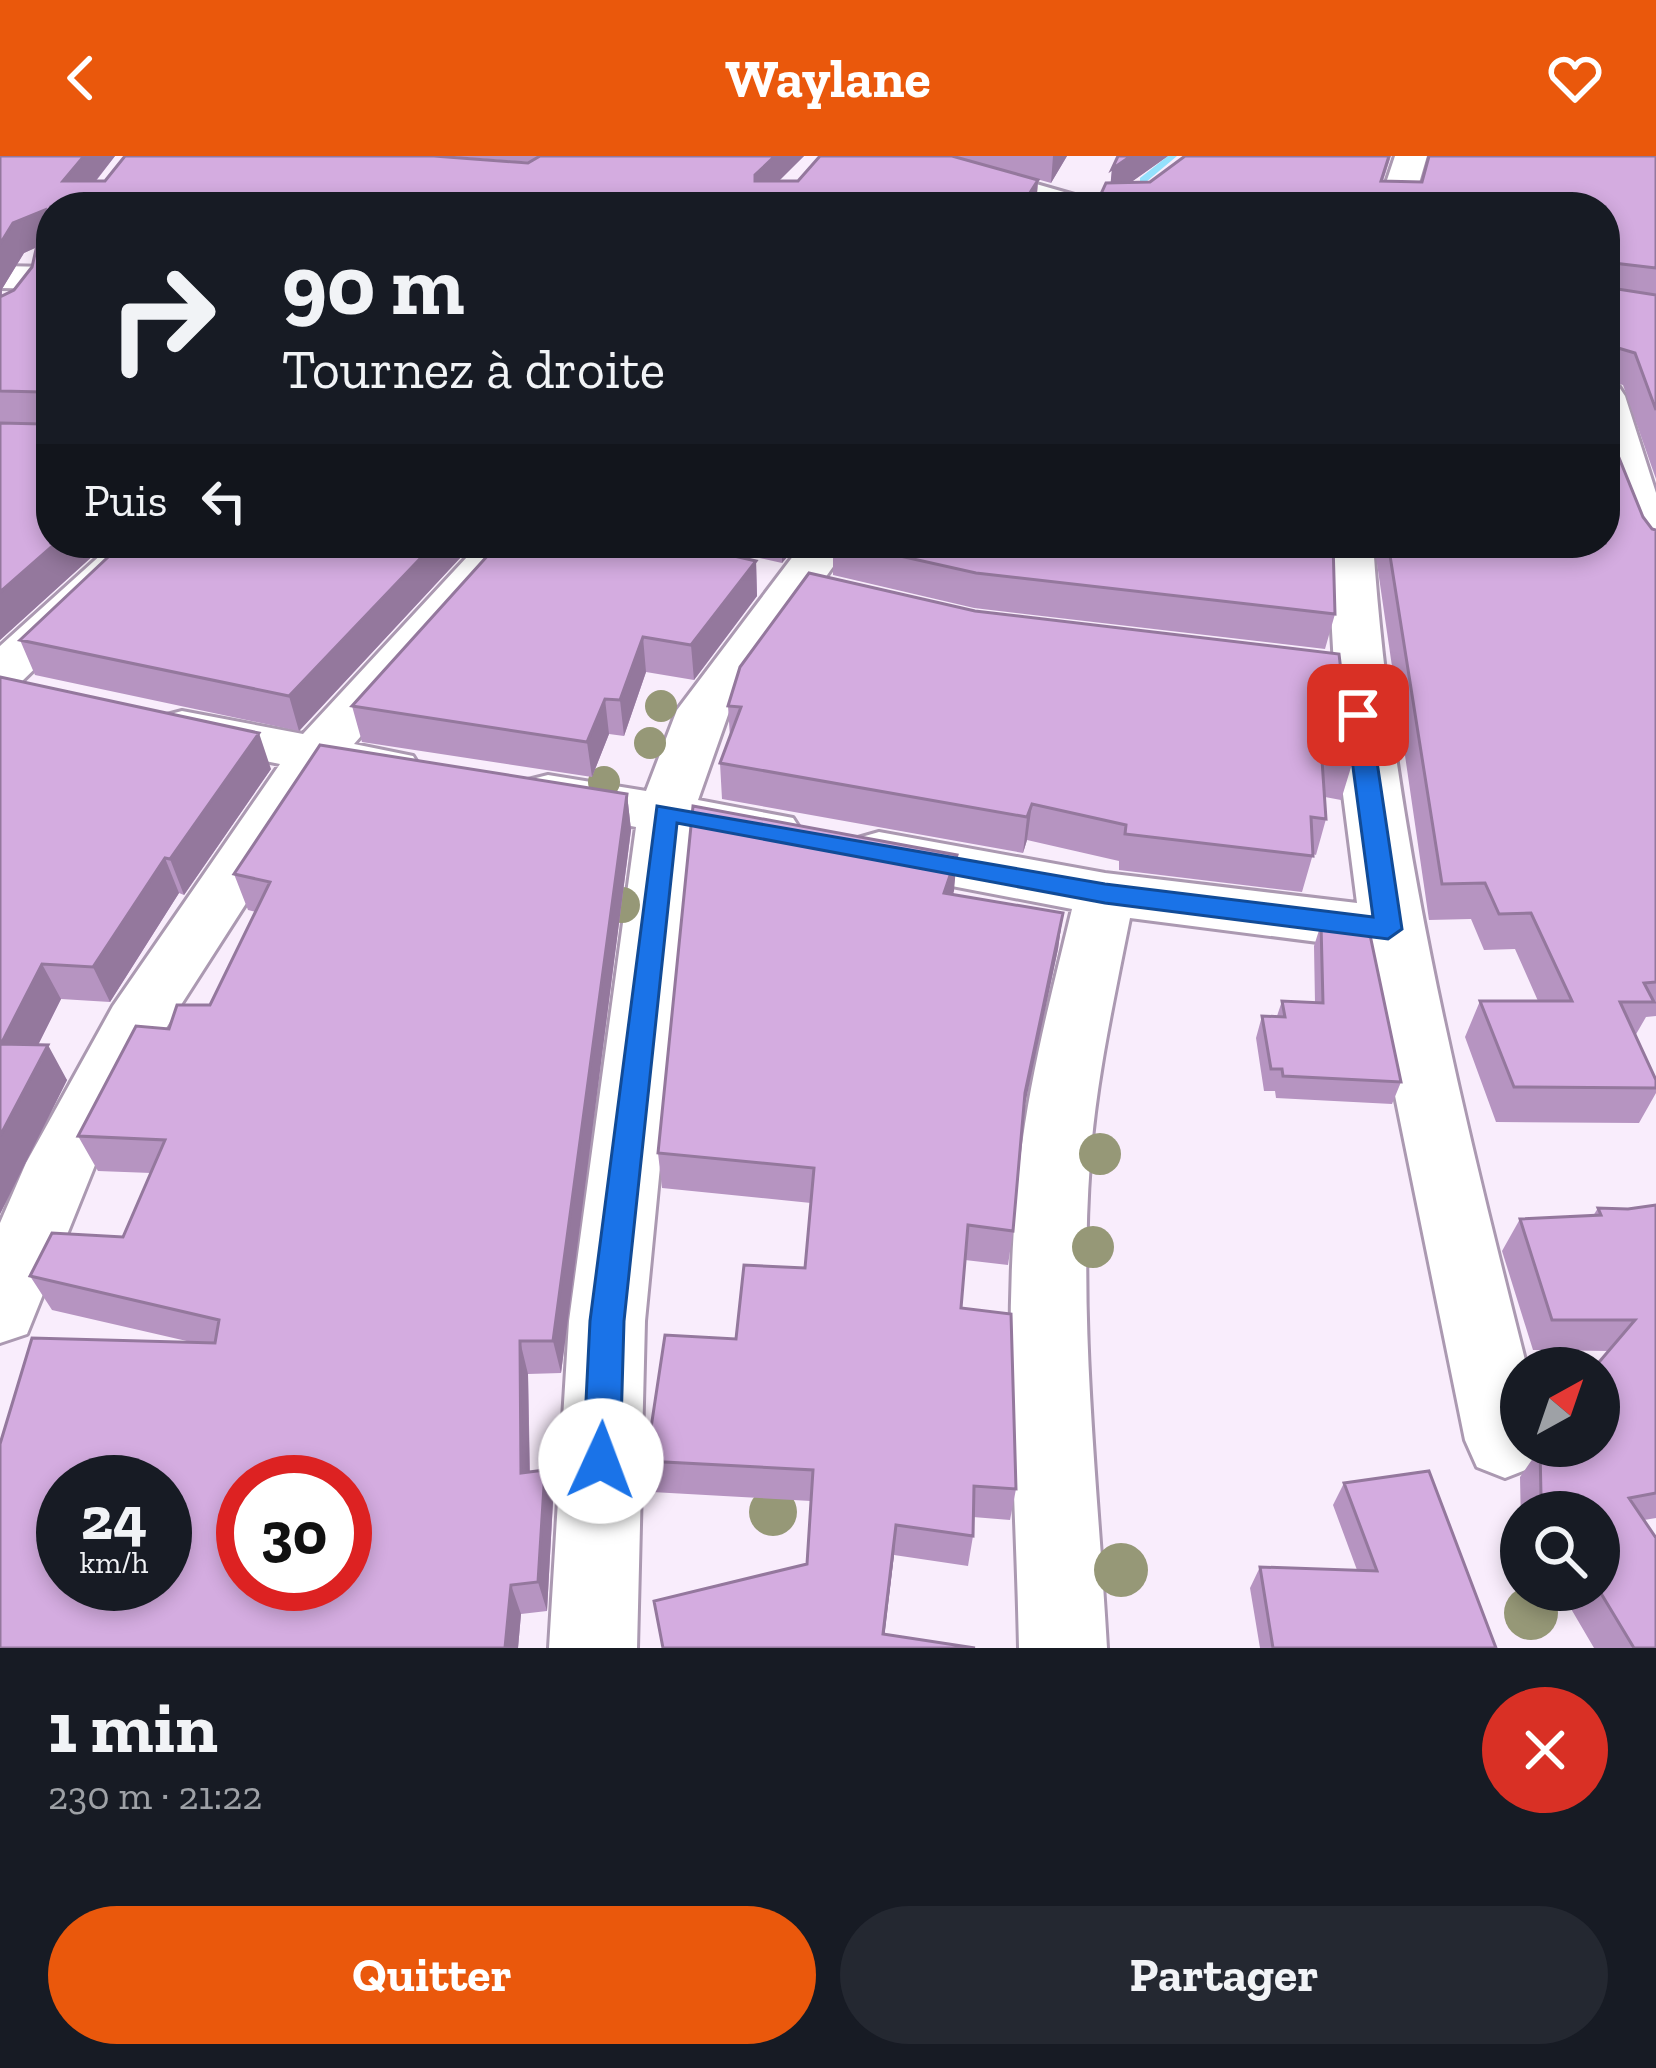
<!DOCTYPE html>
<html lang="fr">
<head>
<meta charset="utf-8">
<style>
	body { margin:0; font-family:"Zilla Slab",serif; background:#242831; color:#f1f3f6; height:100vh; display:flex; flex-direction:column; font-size:45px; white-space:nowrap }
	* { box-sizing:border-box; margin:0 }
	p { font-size:39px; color:#9ea1a6 }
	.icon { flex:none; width:66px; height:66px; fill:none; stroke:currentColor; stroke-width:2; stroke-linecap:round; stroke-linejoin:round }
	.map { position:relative; height:1492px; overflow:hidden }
	.details { display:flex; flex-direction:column; background:#171b24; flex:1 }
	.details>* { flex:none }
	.guide { position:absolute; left:36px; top:36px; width:1584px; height:366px; border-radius:48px; box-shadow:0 6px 18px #0003; background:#171b24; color:#f1f3f6; overflow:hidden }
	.needle { width:78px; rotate:40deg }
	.buttons { position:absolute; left:1500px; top:1191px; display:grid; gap:24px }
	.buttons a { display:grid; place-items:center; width:120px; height:120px; border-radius:50%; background:#171b24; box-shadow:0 6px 18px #0003; font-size:60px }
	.speed { position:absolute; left:36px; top:1299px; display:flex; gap:24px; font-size:60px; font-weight:700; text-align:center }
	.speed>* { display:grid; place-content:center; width:156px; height:156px; border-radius:50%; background:#171b24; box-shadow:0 6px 18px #0003; line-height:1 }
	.speed small { font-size:30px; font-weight:400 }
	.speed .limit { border:18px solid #d22; background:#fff; color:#111 }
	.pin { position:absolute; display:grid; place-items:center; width:102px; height:102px; color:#fff; margin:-51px; border-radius:24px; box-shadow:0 6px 18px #0006 }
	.me { position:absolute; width:132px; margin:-66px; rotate:2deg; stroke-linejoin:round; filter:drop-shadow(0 0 9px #0008) }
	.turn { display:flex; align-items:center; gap:42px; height:252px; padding:0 48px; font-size:54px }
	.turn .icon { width:156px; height:156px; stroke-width:2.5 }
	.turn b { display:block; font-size:84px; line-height:102px }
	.then { display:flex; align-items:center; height:114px; padding:0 48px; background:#0003; gap:24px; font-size:45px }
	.round { display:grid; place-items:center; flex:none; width:126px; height:126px; border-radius:63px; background:#242831 }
	.head { display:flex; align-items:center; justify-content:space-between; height:204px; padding:0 48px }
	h1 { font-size:72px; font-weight:700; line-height:90px }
	.cta { display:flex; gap:24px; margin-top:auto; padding:24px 48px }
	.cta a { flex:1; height:138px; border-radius:72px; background:#ea580c; color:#fff; font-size:48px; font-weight:700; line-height:138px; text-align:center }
	.cta a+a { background:#242831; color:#f1f3f6 }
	header { display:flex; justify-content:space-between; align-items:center; height:156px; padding:0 48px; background:#ea580c; color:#fff; font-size:54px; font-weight:700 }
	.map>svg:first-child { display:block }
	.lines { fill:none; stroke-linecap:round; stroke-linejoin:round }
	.stream { fill:#94e1fd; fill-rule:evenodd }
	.minor-casing { stroke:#ab99b1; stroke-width:6 }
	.minor { fill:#fff; fill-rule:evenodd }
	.tree { fill:#969877 }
	.wall { fill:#b694c1; fill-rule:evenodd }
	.shaded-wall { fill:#94789d }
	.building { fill:#d4ace0; stroke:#94789d; stroke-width:3; fill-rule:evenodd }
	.route { fill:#1a73e8; stroke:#114b97; stroke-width:3 }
</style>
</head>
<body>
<header><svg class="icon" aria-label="back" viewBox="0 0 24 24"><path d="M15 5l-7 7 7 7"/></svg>Waylane<svg class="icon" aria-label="heart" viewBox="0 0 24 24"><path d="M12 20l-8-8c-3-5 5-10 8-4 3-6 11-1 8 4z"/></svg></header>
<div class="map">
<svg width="1656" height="1492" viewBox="0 0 1656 1492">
	<rect width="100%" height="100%" fill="#f9edfc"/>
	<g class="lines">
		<!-- stream -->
		<path class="stream" d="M1168,0H1177L1146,26H1140V22Z"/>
		<defs>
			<path id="minor" d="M888,0H939L1092,44L1097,51H1044L893,7Z
				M1395,0H1427L1412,51H1378Z
				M0,110L51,111V133L0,132Z
				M1605,228L1619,231L1625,240L1656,337V407L1639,403L1633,393L1605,320Z
				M114,387H164L18,529L0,534V490Z
				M480,387H529L354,588L413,600L421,613L413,626L394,631L329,618L161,880L95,1009L27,1178L0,1187V1067L26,1007L113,850L280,608L163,584L155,572L163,560L182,555L303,578Z
				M803,387H850L729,556L698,644L793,662L802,676L793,690L773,695L692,681L645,1165L637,1492H549L569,1165L636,671L528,650L520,637L528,624L548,619L646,635L677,554Z
				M1327,387H1373C1392,669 1458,939 1527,1212H1521V1290H1542L1533,1311L1505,1322L1477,1311L1465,1284L1365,792L1130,762C1114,843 1096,924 1090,1006C1078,1168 1098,1331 1107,1492H1019C1016,1331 1001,1166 1020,1005C1030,919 1052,836 1072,753L879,716L858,710L850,696L858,682L879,676L1105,717L1357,747L1340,615Z"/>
		</defs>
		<!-- minor casing -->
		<use href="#minor" class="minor-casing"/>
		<!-- minor -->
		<use href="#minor" class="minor"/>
	</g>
	<!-- trees -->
	<g class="tree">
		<circle cx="661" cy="550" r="16"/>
		<circle cx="650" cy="587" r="16"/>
		<circle cx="604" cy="626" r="16"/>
		<circle cx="622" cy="749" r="18"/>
		<circle cx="1100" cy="998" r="21"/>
		<circle cx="1093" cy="1091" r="21"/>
		<circle cx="773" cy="1356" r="24"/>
		<circle cx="1121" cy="1414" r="27"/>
		<circle cx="1531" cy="1457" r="27"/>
	</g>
	<!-- wall -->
	<path class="wall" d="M0,0H115L96,25L529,6L446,0H804L778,25L1038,24L1036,51H51V387H107L0,484ZM36,91L32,111L14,134L2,140V133L24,97Z
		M955,0H1067L1051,27Z
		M1168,0L1131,26H1150L1185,0H1391L1383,25L1422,26L1656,0V323L1623,229L1612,226L1613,287L1643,361L1652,373L1656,374V860L1646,861L1635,880L1656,924V937L1639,967L1496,966L1465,881L1480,845H1538L1515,793L1484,794L1471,763L1429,764L1374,387H1605L1111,26L1112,13Z
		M474,387L299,575L35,519L20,484Z
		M694,387H799L782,407Z
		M833,387H1333L1335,458L1325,493L974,452L833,419Z
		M756,405L757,440L694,524L646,516L624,580L609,578L592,621L362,586L352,550Z
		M975,455L1352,608L1341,644L1325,641L1326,663L1316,699L1313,698L1302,736L1119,714V705L1027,684L1023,697L722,643L720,607L730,581L728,550Z
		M0,521L271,613L184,739L179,737L110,846L61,843L38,889L67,924L0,1058Z
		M627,638L631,674L561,1217L528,1218L530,1316L545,1314L553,1345L547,1455L521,1458L518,1492H0L191,1186L52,1154L30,1120L123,1081L151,1017L98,1015L78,980L169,873L210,849L256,756L248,754L234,718Z
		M957,699L953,739L1063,757L1058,793L1023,957L1013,1075L1008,1109L965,1104L961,1152L1016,1333L1010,1364L973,1361V1380L968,1410L894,1399L884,1478L663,1492L807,1408L811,1345L652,1336L646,1305L736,1183L805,1112L811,1047L662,1032L658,997Z
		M1321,768L1401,926L1392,948L1276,942L1275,935H1264L1256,882L1262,860H1277L1282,845L1315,847L1314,790Z
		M1656,1049V1362L1644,1364L1656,1492H1594L1560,1434H1599V1356H1521V1369L1520,1321L1540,1292L1599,1290L1609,1195L1533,1194L1502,1095L1520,1063L1593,1060L1598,1052L1628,1053Z
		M1344,1327L1496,1492H1260L1250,1432L1260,1411L1357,1414L1333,1349Z"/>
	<!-- shaded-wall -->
	<path class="shaded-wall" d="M84,0H115L75,51L63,25Z
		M775,0H804L756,48L755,19Z
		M1053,0H1067L1051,27Z
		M1131,0H1168L1109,42L1112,13Z
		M1038,24L1036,51H1021Z
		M45,54L51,85L24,97L2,133L0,162V88L13,67Z
		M56,387H107L0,484V436Z
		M435,387H474L299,575L289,540Z
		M782,387H799L782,407Z
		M756,405L757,440L694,524L691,489Z
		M643,481L646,516L624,580L620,544Z
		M605,543L609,578L592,621L587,586Z
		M259,577L271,613L184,739L170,703Z
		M627,638L631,674L561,1217L553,1185Z
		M1032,648L1027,684L1023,697L1027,661Z
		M957,699L954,735L942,773L944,737Z
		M165,702L179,737L110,846L93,811Z
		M1063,757L1058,793L1020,972L1025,937Z
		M42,808L61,843L21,923L1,888Z
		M48,889L67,924L0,1058V980Z
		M520,1185L528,1218L530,1348L521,1317Z
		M545,1314L553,1345L547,1455L538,1426Z
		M896,1369L894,1399L883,1492V1478Z
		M511,1429L521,1458L518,1492H505Z"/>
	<!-- building -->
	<path class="building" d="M0,0H84L63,25H105L125,0H434L528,7L540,0H775L755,19V25H798L820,0H952L1038,24L1021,51H51V387H56L0,436V267L42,268V236L0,235V141L14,134L32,111L45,54L13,67L0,88Z
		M1118,0H1131L1112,13Z
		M1185,0H1389L1381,25L1422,26L1429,0H1656V112L1613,107L1611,132L1656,139V254L1635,197L1618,192L1612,196L1613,287L1643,361L1652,373L1656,374V826L1644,827L1654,846H1620L1656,924V932L1514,931L1480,845H1572L1531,757L1499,758L1485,727L1442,728L1388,387H1605V51H1095L1106,27L1150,26Z
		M123,387H435L289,540L20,484Z
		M499,387H677L756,405L691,489L643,481L620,544L605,543L587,586L352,550Z
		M842,387H1333L1335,458L976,417Z
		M809,417L975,455L1339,498L1352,608L1322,604L1326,663L1311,661L1313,700L1125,678L1126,669L1032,648L1027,661L720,607L741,551L728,550L740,511Z
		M0,521L259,577L170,703L165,702L93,811L42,808L1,888L48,889L0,980Z
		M320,589L627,638L553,1185H520L521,1317L545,1314L538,1426L511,1429L505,1492H0V1288L32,1182L215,1187L219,1164L30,1120L52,1077L123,1081L165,984L78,980L136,870L169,873L177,849H210L270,726L234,718ZM63,1326H165V1428H63ZM243,1326H345V1428H243Z
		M693,650L957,699L944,737L1063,757L1025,937L1013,1075L968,1069L961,1152L1011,1158L1016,1333L974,1330L973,1380L896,1369L883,1478L975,1492H663L654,1445L807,1408L813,1314L646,1305L665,1179L736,1183L744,1109L805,1112L814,1012L658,997Z
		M1321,768L1369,774L1401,926L1283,920L1282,913H1271L1262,860L1285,861L1282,845L1323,847Z
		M1656,1049V1337L1629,1342L1656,1382V1492H1634L1599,1434V1356H1551L1541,1340L1540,1292L1544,1290H1599V1212H1594L1635,1164H1552L1520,1063L1601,1059L1598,1052L1628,1053Z
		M1429,1315L1496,1492H1273L1260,1411L1377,1415L1344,1327Z"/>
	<!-- route -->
	<path class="route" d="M1358,551L1370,559L1402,773L1388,783L1105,747L677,667L624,1165L620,1305L614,1318L601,1323L588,1318L583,1305L590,1165L657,650L1105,728L1373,761L1346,559Z"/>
</svg>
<div class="buttons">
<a><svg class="needle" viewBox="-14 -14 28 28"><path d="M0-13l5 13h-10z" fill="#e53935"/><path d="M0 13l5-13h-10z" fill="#9ea1a6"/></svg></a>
<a><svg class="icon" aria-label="search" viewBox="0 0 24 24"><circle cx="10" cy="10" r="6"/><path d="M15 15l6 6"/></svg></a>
</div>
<div class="speed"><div>24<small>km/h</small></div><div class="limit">30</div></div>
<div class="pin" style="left:1358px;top:559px;background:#d93025"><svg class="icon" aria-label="arrive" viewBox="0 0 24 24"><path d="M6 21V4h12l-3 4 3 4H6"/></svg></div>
<svg class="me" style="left:601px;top:1305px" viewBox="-20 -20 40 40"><circle r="19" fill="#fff"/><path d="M0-13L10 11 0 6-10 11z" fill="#1a73e8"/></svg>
<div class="guide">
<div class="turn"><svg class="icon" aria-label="right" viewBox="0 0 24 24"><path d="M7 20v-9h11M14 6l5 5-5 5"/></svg><div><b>90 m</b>Tournez à droite</div></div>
<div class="then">Puis<svg class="icon" aria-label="left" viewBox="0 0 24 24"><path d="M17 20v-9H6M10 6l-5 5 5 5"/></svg></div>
</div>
</div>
<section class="details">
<div class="head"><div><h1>1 min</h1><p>230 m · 21:22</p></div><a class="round" style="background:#d93025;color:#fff"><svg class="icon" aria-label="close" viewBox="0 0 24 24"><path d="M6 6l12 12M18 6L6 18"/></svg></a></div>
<div class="cta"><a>Quitter</a><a>Partager</a></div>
</section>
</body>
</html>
